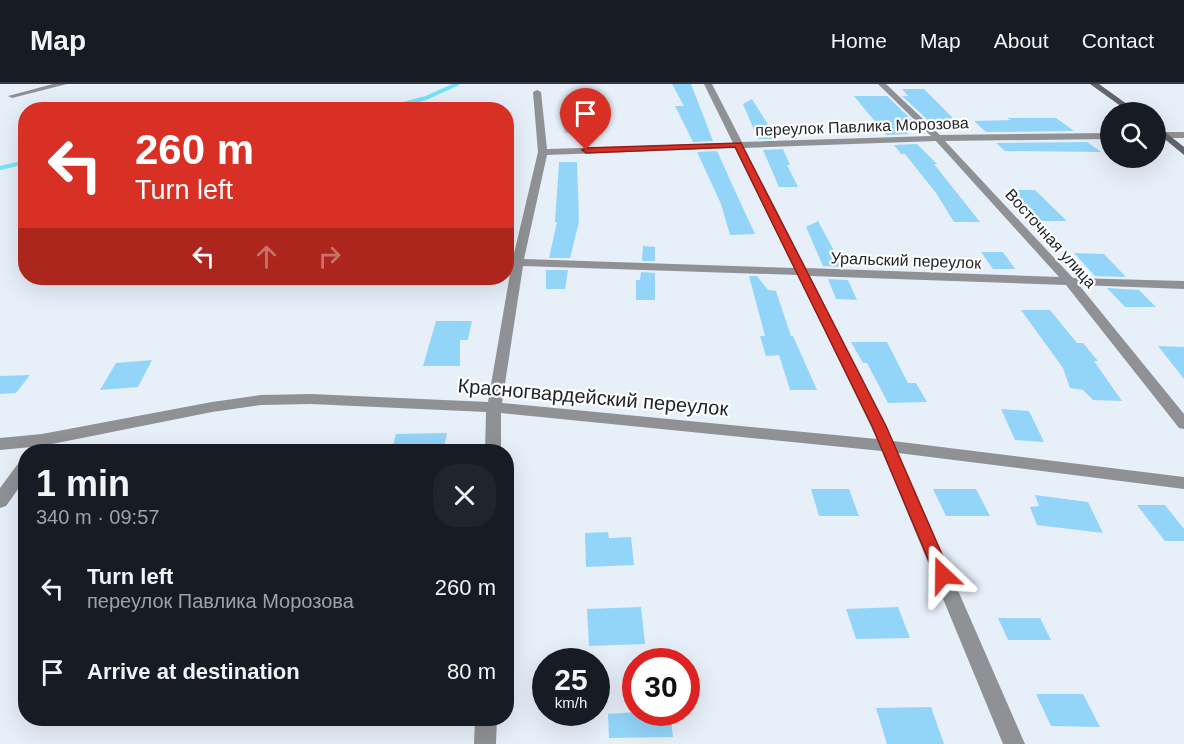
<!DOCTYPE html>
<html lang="en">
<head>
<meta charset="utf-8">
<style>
	body { margin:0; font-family:Arial,sans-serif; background:#20242c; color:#f1f3f6; height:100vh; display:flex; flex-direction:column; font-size:22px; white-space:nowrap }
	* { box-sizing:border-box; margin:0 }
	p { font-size:20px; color:#9ea1a6 }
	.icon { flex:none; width:33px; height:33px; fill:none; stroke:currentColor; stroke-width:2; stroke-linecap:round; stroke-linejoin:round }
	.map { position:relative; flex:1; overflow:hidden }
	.panel { position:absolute; left:18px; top:360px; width:496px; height:282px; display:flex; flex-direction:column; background:#171b24; border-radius:24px; box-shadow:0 6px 24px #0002 }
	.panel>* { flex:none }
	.banner { position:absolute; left:18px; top:18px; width:496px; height:183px; border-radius:24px; box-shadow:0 6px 24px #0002; background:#d93025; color:#fff; overflow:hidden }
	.tools { position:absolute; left:1100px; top:18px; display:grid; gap:12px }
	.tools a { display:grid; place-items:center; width:66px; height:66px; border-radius:50%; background:#171b24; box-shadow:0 6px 24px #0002; font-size:30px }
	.speed { position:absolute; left:532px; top:564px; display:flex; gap:12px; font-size:30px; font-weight:700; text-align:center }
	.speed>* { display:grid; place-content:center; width:78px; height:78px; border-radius:50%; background:#171b24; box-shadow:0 6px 24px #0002; line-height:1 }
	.speed small { font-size:15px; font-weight:400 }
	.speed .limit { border:9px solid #d22; background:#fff; color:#111 }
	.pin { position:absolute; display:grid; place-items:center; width:51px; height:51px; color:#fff; margin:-62px -26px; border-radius:50% 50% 50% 0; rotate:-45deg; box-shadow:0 0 6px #0007 }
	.pin .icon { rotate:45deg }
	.me { position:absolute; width:66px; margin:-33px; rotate:337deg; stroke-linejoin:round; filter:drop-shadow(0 0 4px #0008) }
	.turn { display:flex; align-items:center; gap:21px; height:126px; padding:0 18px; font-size:27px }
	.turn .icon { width:78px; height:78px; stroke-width:2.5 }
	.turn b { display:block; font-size:42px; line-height:51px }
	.lanes { display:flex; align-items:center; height:57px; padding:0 18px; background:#0003; justify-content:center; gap:30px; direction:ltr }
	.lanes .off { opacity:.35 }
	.round { display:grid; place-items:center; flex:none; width:63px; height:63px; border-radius:24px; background:#20242c }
	.head { display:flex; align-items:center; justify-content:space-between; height:102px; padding:0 18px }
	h1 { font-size:36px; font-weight:700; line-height:45px }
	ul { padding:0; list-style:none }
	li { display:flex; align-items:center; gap:18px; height:84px; padding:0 18px }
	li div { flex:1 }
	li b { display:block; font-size:22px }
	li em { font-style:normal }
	header { display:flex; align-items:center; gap:36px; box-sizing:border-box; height:84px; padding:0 30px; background:#171b24; border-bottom:2px solid #363941 }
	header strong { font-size:28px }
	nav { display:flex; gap:33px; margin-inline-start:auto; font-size:21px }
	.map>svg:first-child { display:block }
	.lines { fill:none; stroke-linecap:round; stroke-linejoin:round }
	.stream { stroke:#76e4f8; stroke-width:4 }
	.building { fill:#93d5f9 }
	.street { fill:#909195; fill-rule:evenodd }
	.secondary { fill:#64656b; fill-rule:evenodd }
	.route { fill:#d93025; stroke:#8d1f18; stroke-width:1.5 }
	.labels { text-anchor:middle; stroke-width:4.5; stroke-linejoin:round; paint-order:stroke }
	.far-street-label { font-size:16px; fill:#212427; stroke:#fff }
	.street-label { font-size:20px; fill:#212427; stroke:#fff }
</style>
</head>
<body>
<header>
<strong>Map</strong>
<nav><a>Home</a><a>Map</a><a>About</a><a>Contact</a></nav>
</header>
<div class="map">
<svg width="1184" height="660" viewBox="0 0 1184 660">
	<rect width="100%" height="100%" fill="#e7eff9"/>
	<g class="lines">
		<!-- stream -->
		<path class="stream" d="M381,26L426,14L457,0
			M0,84L26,78"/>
	</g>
	<!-- building -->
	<path class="building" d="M672,0H691L713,57L693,58L675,22H684Z
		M902,5H924L960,41H933L902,12H908Z
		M854,12H887L917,41H901L909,50L886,51Z
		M752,15L777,55H758L743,20Z
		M576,27L583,48L565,49L559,28Z
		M1007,34H1056L1074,47L986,48L974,37L1011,36Z
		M1087,58L1101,68L1005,67L996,59Z
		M917,60L937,80H934L980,138H954L936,109L905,70H901L894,61Z
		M783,65L790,81H787L798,103H779L763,66Z
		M717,67L736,109L755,150L730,151L721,120L697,68Z
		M559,78H577L579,138L570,174H549L557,138H555Z
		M1009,106H1035L1067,137H1040Z
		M818,137L841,180L843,183L823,182L806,143Z
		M643,162L655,163V177H642Z
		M981,168H1003L1015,185H993Z
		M1074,169L1104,170L1126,193L1095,192Z
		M546,186H568L565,205H546Z
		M641,188L655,189V216H636V196H640Z
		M749,192H757L768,206L776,207L791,252H793L817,306H790L779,271L766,272L760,252H765Z
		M828,195L848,196L857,216L836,215Z
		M1107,204L1139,206L1156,223H1125Z
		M1021,226H1050L1077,259H1083L1098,277H1094L1122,317L1093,316L1083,306L1070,304L1063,284Z
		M436,237H472L468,256H460V282H423Z
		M851,258H887L908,299H916L927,318L888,319L867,279H863Z
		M1158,262L1184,263V295Z
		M152,276L138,303L100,306L116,279Z
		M30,291L16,309L0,310V292Z
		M1001,325L1029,327L1044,358L1015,356Z
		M447,349L443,368H391L396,350Z
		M811,405H849L859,432H819Z
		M933,405H976L990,432H946Z
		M1035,411L1088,418L1103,449L1037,441L1030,423L1039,422Z
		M1137,421H1165L1184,445V457H1165Z
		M608,448L609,454L631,453L634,481L586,483L585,449Z
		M641,523L645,560L589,562L587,525Z
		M898,523L910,554L856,555L846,525Z
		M998,534H1040L1051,556H1008Z
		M1036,610H1083L1100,643L1051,642Z
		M931,623L944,660H887L876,624Z
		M636,628H670L673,653L609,654L608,630Z"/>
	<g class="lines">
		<!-- street -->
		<path class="street" d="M53,0H67L12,14L8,12Z
			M704,0H712L742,58L931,52L878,0H886L940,51L1110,49V55L945,57L1073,194L1184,197V205L1079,201L1184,330V345L1179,344L1066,201L810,192L893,357L1184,393V405L898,369L1025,660H1003L882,367L501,329V368H485L486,328L311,320L261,321L212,328L42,362L0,366V354L42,350L212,318L261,311L311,310L488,318L512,178L538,68L533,8L537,6L541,8L547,65L733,59ZM936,57L1059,193L806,184L744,64ZM735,64L794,184L524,175L547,71ZM523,182L798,191L877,355L502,319Z
			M1155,48H1184V54H1155Z
			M26,375V394L6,422L0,424V404L20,377Z
			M475,634H497L496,660H474Z"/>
		<!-- secondary -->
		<path class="secondary" d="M1090,0H1099L1138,28H1129Z
			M1155,40L1184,63V71L1155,47Z"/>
	</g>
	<!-- route -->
	<path class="route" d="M741,59L886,342L951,491L949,496L943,498L937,496L872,342L735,63L586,69L582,66L586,64Z"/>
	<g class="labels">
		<!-- far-street labels -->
		<g class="far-street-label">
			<text transform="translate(862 42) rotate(-2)" y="6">переулок Павлика Морозова</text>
			<text transform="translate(1051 154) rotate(48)" y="6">Восточная улица</text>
			<text transform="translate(906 176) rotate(2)" y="6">Уральский переулок</text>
		</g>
		<!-- street labels -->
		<g class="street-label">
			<text transform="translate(593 313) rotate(5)" y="7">Красногвардейский переулок</text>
		</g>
	</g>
</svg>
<div class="tools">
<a><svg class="icon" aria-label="search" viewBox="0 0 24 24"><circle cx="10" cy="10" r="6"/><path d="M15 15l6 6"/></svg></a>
</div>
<div class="speed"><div>25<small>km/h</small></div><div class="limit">30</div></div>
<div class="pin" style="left:586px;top:66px;background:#d93025"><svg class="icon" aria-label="arrive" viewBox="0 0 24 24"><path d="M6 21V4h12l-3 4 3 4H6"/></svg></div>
<svg class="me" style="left:943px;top:491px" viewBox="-20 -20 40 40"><path d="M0-17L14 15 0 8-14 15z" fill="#d93025" stroke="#fff" stroke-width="4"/></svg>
<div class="banner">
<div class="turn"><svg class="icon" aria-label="left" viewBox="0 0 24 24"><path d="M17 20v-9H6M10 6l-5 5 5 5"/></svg><div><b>260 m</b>Turn left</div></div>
<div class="lanes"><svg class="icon" aria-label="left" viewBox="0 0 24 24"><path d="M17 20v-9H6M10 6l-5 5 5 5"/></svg><svg class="icon off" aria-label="ahead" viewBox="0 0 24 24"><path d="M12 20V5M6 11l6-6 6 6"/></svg><svg class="icon off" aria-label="right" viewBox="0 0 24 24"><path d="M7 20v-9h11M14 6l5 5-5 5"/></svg></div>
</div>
<section class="panel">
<div class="head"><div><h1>1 min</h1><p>340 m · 09:57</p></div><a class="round"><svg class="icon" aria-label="close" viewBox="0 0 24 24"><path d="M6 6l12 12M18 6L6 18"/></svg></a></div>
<ul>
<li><svg class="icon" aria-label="left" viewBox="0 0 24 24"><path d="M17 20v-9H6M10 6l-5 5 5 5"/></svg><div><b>Turn left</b><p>переулок Павлика Морозова</p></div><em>260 m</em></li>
<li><svg class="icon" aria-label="arrive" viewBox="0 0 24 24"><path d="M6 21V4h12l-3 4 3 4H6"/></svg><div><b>Arrive at destination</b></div><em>80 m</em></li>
</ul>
</section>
</div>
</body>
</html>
